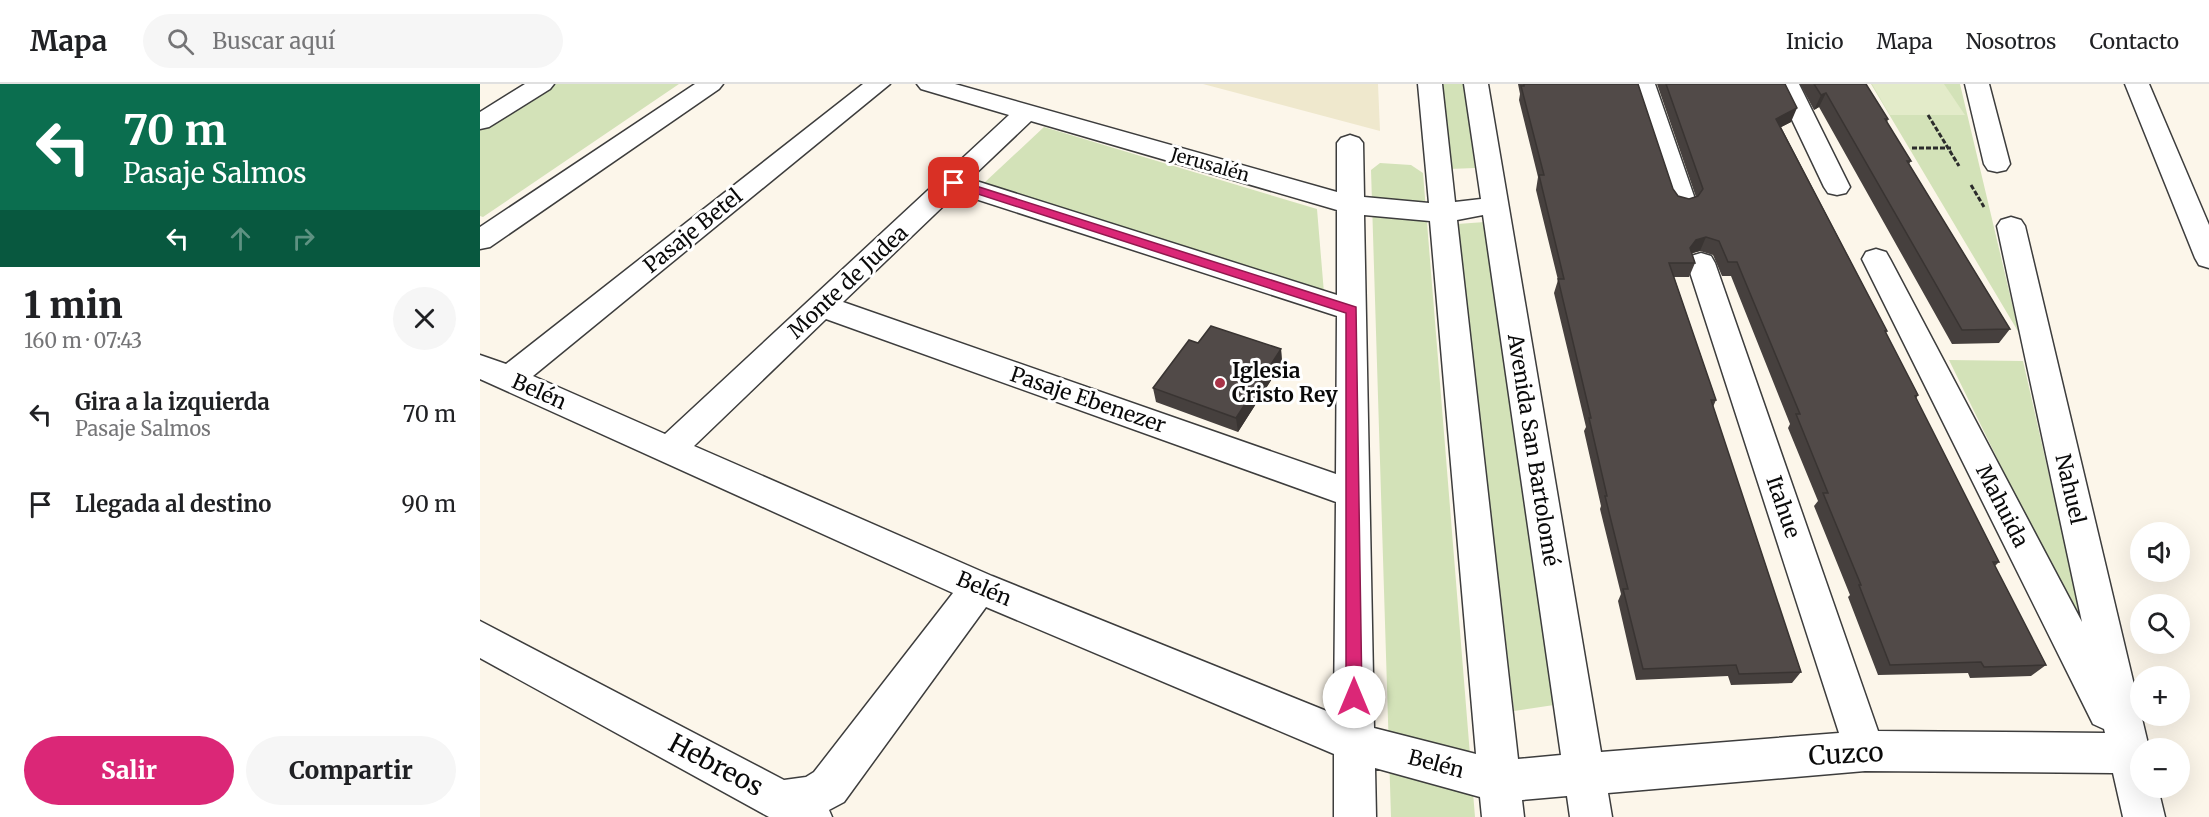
<!DOCTYPE html>
<html lang="es">
<head>
<meta charset="utf-8">
<style>
	body { margin:0; font-family:Merriweather,serif; background:#f6f6f6; color:#202124; height:100vh; display:flex; flex-direction:column; font-size:22px; white-space:nowrap }
	* { box-sizing:border-box; margin:0 }
	p { font-size:20px; color:#757577 }
	.icon { flex:none; width:33px; height:33px; fill:none; stroke:currentColor; stroke-width:2; stroke-linecap:round; stroke-linejoin:round }
	.map { position:relative; flex:1; overflow:hidden }
	.sheet { display:flex; flex-direction:column; background:#fff; width:480px }
	.sheet>* { flex:none }
	.banner { background:#0b6e4f; color:#fff; overflow:hidden }
	.controls { position:absolute; left:1650px; top:438px; display:grid; gap:12px }
	.controls a { display:grid; place-items:center; width:60px; height:60px; border-radius:50%; background:#fff; box-shadow:0 6px 24px #0002; font-size:30px }
	.pin { position:absolute; display:grid; place-items:center; width:51px; height:51px; color:#fff; margin:-26px; border-radius:12px; box-shadow:0 3px 9px #0006 }
	.me { position:absolute; width:66px; margin:-33px; rotate:0deg; stroke-linejoin:round; filter:drop-shadow(0 0 4px #0008) }
	.turn { display:flex; align-items:center; gap:21px; height:126px; padding:0 24px; font-size:27px }
	.turn .icon { width:78px; height:78px; stroke-width:2.5 }
	.turn b { display:block; font-size:42px; line-height:51px }
	.lanes { display:flex; align-items:center; height:57px; padding:0 24px; background:#0003; justify-content:center; gap:30px; direction:ltr }
	.lanes .off { opacity:.35 }
	.round { display:grid; place-items:center; flex:none; width:63px; height:63px; border-radius:32px; background:#f6f6f6 }
	.headline { display:flex; align-items:center; justify-content:space-between; height:102px; padding:0 24px }
	h1 { font-size:36px; font-weight:800; line-height:45px }
	.primary-button { display:flex; gap:12px; margin-top:auto; padding:12px 24px }
	.primary-button a { flex:1; height:69px; border-radius:36px; background:#db2777; color:#fff; font-size:24px; font-weight:800; line-height:69px; text-align:center }
	.primary-button a+a { background:#f6f6f6; color:#202124 }
	ul { padding:0; list-style:none }
	li { display:flex; align-items:center; gap:18px; height:90px; padding:0 24px }
	li div { flex:1 }
	li b { display:block; font-size:22px }
	li em { font-style:normal }
	header { display:flex; align-items:center; gap:36px; box-sizing:border-box; height:84px; padding:0 30px; background:#fff; border-bottom:2px solid #e0e0e0 }
	header strong { font-size:28px }
	nav { display:flex; gap:33px; margin-inline-start:auto; font-size:21px }
	.search { width:420px; height:54px; background:#f6f6f6; display:flex; align-items:center; gap:15px; box-sizing:border-box; padding:0 21px; border-radius:33px; color:#757577; font-size:22px }
	main { display:flex; flex:1; min-height:0 }
	.map>svg:first-child { display:block }
	.farmland { fill:#efe8cd }
	.green { fill:#d3e2b8 }
	.pitch { fill:#e3ebc9 }
	.lines { fill:none; stroke-linecap:round; stroke-linejoin:round }
	.street-casing { stroke:#3d3d3d; stroke-width:3 }
	.path { stroke:#2c2c2c; stroke-width:3; stroke-dasharray:5 2; stroke-linecap:butt }
	.street { fill:#fff; fill-rule:evenodd }
	.wall { fill:#46403e }
	.shaded-wall { fill:#393432 }
	.building { fill:#514a48; stroke:#393432; stroke-width:1.5 }
	.route { fill:#db2777; stroke:#8e194d; stroke-width:1.5 }
	.poi-dot { fill:#a93448; stroke:#fff; stroke-width:2 }
	.labels { text-anchor:middle; stroke-width:6; stroke-linejoin:round; paint-order:stroke }
	.far-street-label { font-size:18px; fill:#0a0a0a; stroke:#fff }
	.street-label { font-size:21px; fill:#0a0a0a; stroke:#fff }
	.poi-label { font-size:21px; font-weight:bold; fill:#0a0a0a; stroke:#fff; text-anchor:start }
	.near-street-label { font-size:26px; fill:#0a0a0a; stroke:#fff }
</style>
</head>
<body>
<header>
<strong>Mapa</strong>
<div class="search"><svg class="icon" aria-label="search" viewBox="0 0 24 24"><circle cx="10" cy="10" r="6"/><path d="M15 15l6 6"/></svg>Buscar aquí</div>
<nav><a>Inicio</a><a>Mapa</a><a>Nosotros</a><a>Contacto</a></nav>
</header>
<main>
<section class="sheet">
<div class="banner">
<div class="turn"><svg class="icon" aria-label="left" viewBox="0 0 24 24"><path d="M17 20v-9H6M10 6l-5 5 5 5"/></svg><div><b>70 m</b>Pasaje Salmos</div></div>
<div class="lanes"><svg class="icon" aria-label="left" viewBox="0 0 24 24"><path d="M17 20v-9H6M10 6l-5 5 5 5"/></svg><svg class="icon off" aria-label="ahead" viewBox="0 0 24 24"><path d="M12 20V5M6 11l6-6 6 6"/></svg><svg class="icon off" aria-label="right" viewBox="0 0 24 24"><path d="M7 20v-9h11M14 6l5 5-5 5"/></svg></div>
</div>
<div class="headline"><div><h1>1 min</h1><p>160 m · 07:43</p></div><a class="round"><svg class="icon" aria-label="close" viewBox="0 0 24 24"><path d="M6 6l12 12M18 6L6 18"/></svg></a></div>
<ul>
<li><svg class="icon" aria-label="left" viewBox="0 0 24 24"><path d="M17 20v-9H6M10 6l-5 5 5 5"/></svg><div><b>Gira a la izquierda</b><p>Pasaje Salmos</p></div><em>70 m</em></li>
<li><svg class="icon" aria-label="arrive" viewBox="0 0 24 24"><path d="M6 21V4h12l-3 4 3 4H6"/></svg><div><b>Llegada al destino</b></div><em>90 m</em></li>
</ul>
<div class="primary-button"><a>Salir</a><a>Compartir</a></div>
</section>
<div class="map">
<svg width="1729" height="733" viewBox="0 0 1729 733">
	<rect width="100%" height="100%" fill="#fcf6ea"/>
	<!-- farmland -->
	<path class="farmland" d="M723,0H898L900,47Z"/>
	<!-- green -->
	<path class="green" d="M75,0H199L3,133L0,132V46Z
		M959,0H984L995,84L969,85Z
		M1391,0H1480L1539,249Z
		M564,43L837,125L844,209L504,99Z
		M900,79L931,81L943,89L995,733H911L891,86Z
		M1005,138L1074,621L1034,627L977,140Z
		M1469,276L1543,277L1607,558Z"/>
	<!-- pitch -->
	<path class="pitch" d="M1392,0H1464L1485,31H1410Z"/>
	<g class="lines">
		<defs>
			<path id="street" d="M45,0H74L70,5L9,43L0,45V28Z
				M215,0H243L239,5L10,163L0,165V143Z
				M383,0H410L53,292L185,350L529,31L441,5L437,0H475L857,108V59L861,54L870,51L879,54L883,59L884,113L949,119L938,0H962L975,118L1001,115L984,0H1008L1121,668L1359,649L1207,179L1211,172L1221,169L1231,172L1235,179L1398,647L1625,649L1624,645L1613,640L1382,175L1386,168L1396,165L1406,168L1410,175L1602,538L1517,142L1521,136L1531,133L1541,136L1545,142L1669,664H1660V704H1678L1685,733H1643L1633,689L1385,687L1128,709L1132,733H1090L1087,712L1042,716L1044,733H1002L1000,713L895,684L896,733H854V670L506,523L364,718L349,726L352,733H289L0,574V537L304,696L326,693L334,688L473,509L0,295V271L26,280ZM551,37L857,126V211L490,95ZM477,109L857,232L856,390L363,218ZM884,131L950,137L996,670L894,644ZM1003,131L1081,671L1038,675L977,136ZM346,235L856,418L854,630L512,492L214,362Z
				M1151,0H1175L1216,118L1212,124L1203,127L1194,124L1190,118Z
				M1295,0H1319L1370,103L1366,109L1357,111L1348,109L1344,103Z
				M1485,0H1509L1530,80L1526,86L1517,88L1508,86L1504,80Z
				M1645,0H1669L1729,141V184L1719,181L1715,174Z"/>
		</defs>
		<!-- street casing -->
		<use href="#street" class="street-casing"/>
		<!-- path -->
		<path class="path" d="M1448,31L1479,82
			M1432,64H1471
			M1491,101L1504,123"/>
		<!-- street -->
		<use href="#street" class="street"/>
	</g>
	<!-- wall -->
	<path class="wall" d="M1038,0H1158L1193,105L1198,112L1209,115L1216,113L1177,0H1305L1311,38L1301,43L1407,247L1406,249L1438,311L1436,315L1519,478L1515,482L1566,581L1551,592L1490,594L1488,589L1398,591L1368,513L1370,511L1334,422L1338,417L1308,344L1310,340L1251,192H1242L1233,171L1220,167L1212,169L1215,179L1209,193H1194L1236,316L1233,323L1321,588L1312,599L1251,601L1248,592L1156,596L1138,517L1141,510L1120,425L1121,422L1104,347L1106,343L1074,209L1078,196L1056,106L1058,93L1039,16L1040,10Z
		M1320,0H1386L1408,35L1407,39L1431,77L1429,80L1530,245L1519,259L1472,260L1339,23L1334,26Z
		M718,259L801,265L802,279L758,348L676,318L673,304Z"/>
	<!-- shaded-wall -->
	<path class="shaded-wall" d="M1346,9L1339,23L1334,26L1341,11Z
		M1317,24L1311,38L1290,49L1296,35Z
		M1226,153L1220,167L1210,170V164L1216,156Z
		M801,265L802,279L758,348L756,334Z"/>
	<!-- building -->
	<path class="building" d="M1044,0H1158L1193,105L1198,112L1209,115L1218,112L1223,105L1186,0H1305L1317,24L1296,35L1407,247H1405L1438,311L1435,312L1519,478H1513L1566,581L1504,583L1501,578L1410,581L1379,501H1381L1343,409H1348L1316,330H1320L1257,178H1248L1239,157L1226,153L1216,156L1210,164L1215,179H1189L1236,316H1231L1321,588L1259,590L1256,581L1163,585L1143,505H1148L1125,412H1127L1109,334H1111L1078,195H1084L1059,91H1064L1041,2H1044Z
		M1334,0H1386L1408,35H1405L1431,77H1427L1530,245L1482,246L1346,9L1341,11Z
		M731,242L801,265L756,334L673,304L709,256L718,259Z"/>
	<!-- route -->
	<path class="route" d="M474,95L876,223L882,613L880,619L874,621L868,619L866,613V229L470,101V96Z"/>
	<!-- markers -->
	<circle class="poi-dot" cx="740" cy="299" r="6"/>
	<g class="labels">
		<!-- far-street labels -->
		<g class="far-street-label">
			<text transform="translate(730 81) rotate(16)" y="6">Jerusalén</text>
		</g>
		<!-- street labels -->
		<g class="street-label">
			<text transform="translate(213 147) rotate(-39)" y="7">Pasaje Betel</text>
			<text transform="translate(368 198) rotate(-43)" y="7">Monte de Judea</text>
			<text transform="translate(59 308) rotate(24)" y="7">Belén</text>
			<text transform="translate(608 316) rotate(19)" y="7">Pasaje Ebenezer</text>
			<text transform="translate(1053 366) rotate(81)" y="7">Avenida San Bartolomé</text>
			<text transform="translate(1590 405) rotate(77)" y="7">Nahuel</text>
			<text transform="translate(1522 422) rotate(63)" y="7">Mahuida</text>
			<text transform="translate(1303 423) rotate(71)" y="7">Itahue</text>
			<text transform="translate(504 505) rotate(23)" y="7">Belén</text>
			<text transform="translate(956 680) rotate(15)" y="7">Belén</text>
		</g>
		<!-- poi labels -->
		<g class="poi-label">
			<text x="752" y="294">Iglesia<tspan x="752" dy="24">Cristo Rey</tspan></text>
		</g>
		<!-- near-street labels -->
		<g class="near-street-label">
			<text transform="translate(1366 670) rotate(-3)" y="9">Cuzco</text>
			<text transform="translate(236 681) rotate(28)" y="9">Hebreos</text>
		</g>
	</g>
</svg>
<div class="controls">
<a><svg class="icon" aria-label="sound" viewBox="0 0 24 24"><path d="M4 9h4l5-4v14l-5-4H4zM17 9q2 3 0 6"/></svg></a>
<a><svg class="icon" aria-label="search" viewBox="0 0 24 24"><circle cx="10" cy="10" r="6"/><path d="M15 15l6 6"/></svg></a>
<a>+</a>
<a>−</a>
</div>
<div class="pin" style="left:474px;top:99px;background:#d93025"><svg class="icon" aria-label="arrive" viewBox="0 0 24 24"><path d="M6 21V4h12l-3 4 3 4H6"/></svg></div>
<svg class="me" style="left:874px;top:613px" viewBox="-20 -20 40 40"><circle r="19" fill="#fff"/><path d="M0-13L10 11 0 6-10 11z" fill="#db2777"/></svg>
</div>
</main>
</body>
</html>
